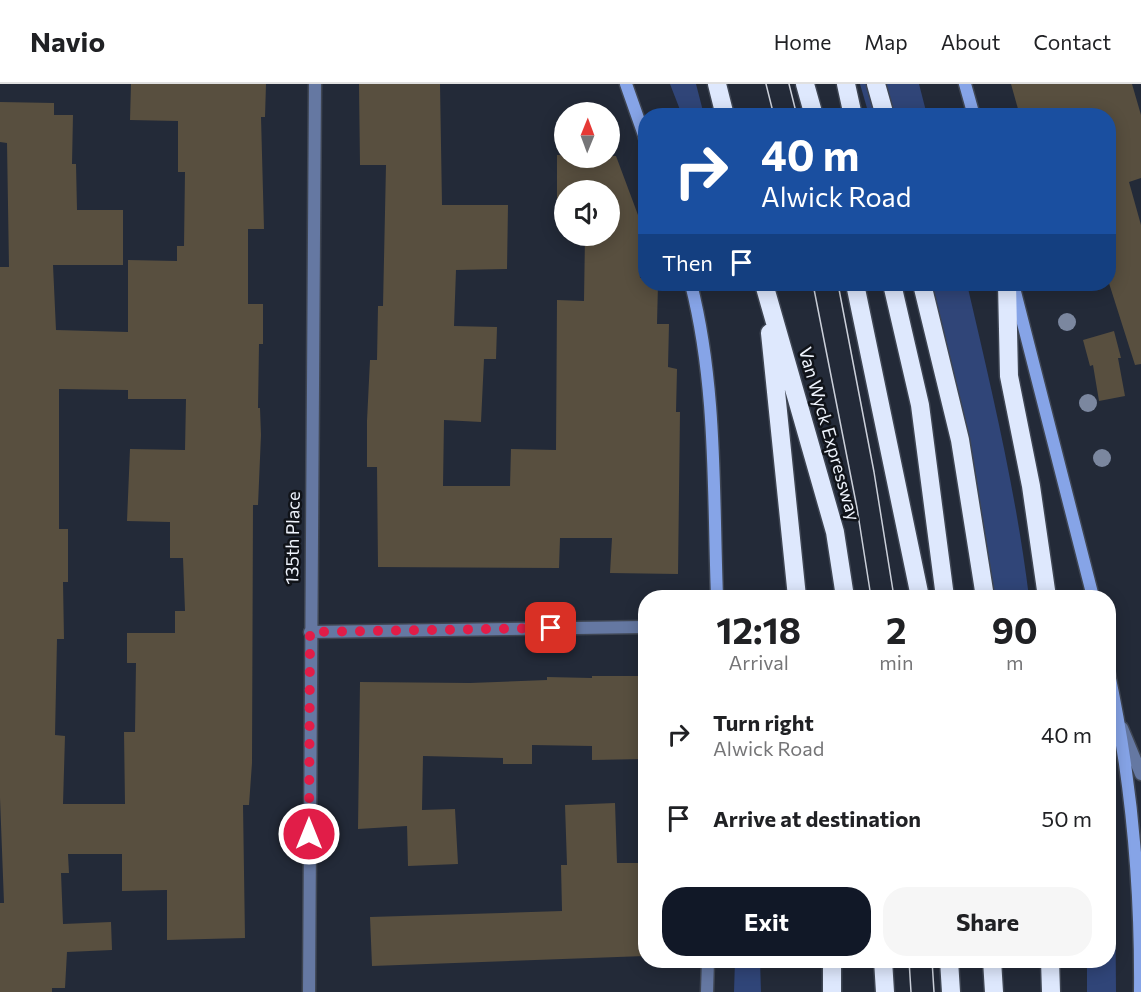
<!DOCTYPE html>
<html lang="en">
<head>
<meta charset="utf-8">
<style>
	body { margin:0; font-family:Commissioner,sans-serif; background:#f6f6f6; color:#202124; height:100vh; display:flex; flex-direction:column; font-size:22px; white-space:nowrap }
	* { box-sizing:border-box; margin:0 }
	p { font-size:20px; color:#757577 }
	.icon { flex:none; width:33px; height:33px; fill:none; stroke:currentColor; stroke-width:2; stroke-linecap:round; stroke-linejoin:round }
	.map { position:relative; flex:1; overflow:hidden }
	.details { position:absolute; left:638px; top:506px; width:478px; height:378px; display:flex; flex-direction:column; background:#fff; border-radius:24px; box-shadow:0 3px 15px #0003 }
	.details>* { flex:none }
	.banner { position:absolute; left:638px; top:24px; width:478px; height:183px; border-radius:24px; box-shadow:0 3px 15px #0003; background:#1a4fa0; color:#fff; overflow:hidden }
	.needle { width:39px; rotate:1deg }
	.controls { position:absolute; left:554px; top:18px; display:grid; gap:12px }
	.controls a { display:grid; place-items:center; width:66px; height:66px; border-radius:50%; background:#fff; box-shadow:0 3px 15px #0003; font-size:30px }
	.pin { position:absolute; display:grid; place-items:center; width:51px; height:51px; color:#fff; margin:-26px; border-radius:12px; box-shadow:0 3px 9px #0006 }
	.me { position:absolute; width:66px; margin:-33px; rotate:0deg; stroke-linejoin:round; filter:drop-shadow(0 0 4px #0008) }
	.turn { display:flex; align-items:center; gap:21px; height:126px; padding:0 24px; font-size:27px }
	.turn .icon { width:78px; height:78px; stroke-width:2.5 }
	.turn b { display:block; font-size:42px; line-height:51px }
	.then { display:flex; align-items:center; height:57px; padding:0 24px; background:#0003; gap:12px; font-size:22px }
	.eta { display:flex; justify-content:space-evenly; align-items:center; height:102px; text-align:center }
	.eta b { font-size:36px; font-weight:700; line-height:42px }
	.cta { display:flex; gap:12px; margin-top:auto; padding:12px 24px }
	.cta a { flex:1; height:69px; border-radius:24px; background:#111827; color:#fff; font-size:24px; font-weight:700; line-height:69px; text-align:center }
	.cta a+a { background:#f6f6f6; color:#202124 }
	ul { padding:0; list-style:none }
	li { display:flex; align-items:center; gap:18px; height:84px; padding:0 24px }
	li div { flex:1 }
	li b { display:block; font-size:22px }
	li em { font-style:normal }
	header { display:flex; align-items:center; gap:36px; box-sizing:border-box; height:84px; padding:0 30px; background:#fff; border-bottom:2px solid #e0e0e0 }
	header strong { font-size:28px }
	nav { display:flex; gap:33px; margin-inline-start:auto; font-size:21px }
	.map>svg:first-child { display:block }
	.green { fill:#304578 }
	.building { fill:#584f3f; fill-rule:evenodd }
	.lines { fill:none; stroke-linecap:round; stroke-linejoin:round }
	.minor-casing { stroke:#3f4653; stroke-width:15 }
	.secondary-casing { stroke:#3f4653; stroke-width:15 }
	.motorway-casing { stroke:#3f4653; stroke-width:21 }
	.minor { stroke:#6578a2; stroke-width:12 }
	.secondary { stroke:#86a4e7; stroke-width:12 }
	.motorway { stroke:#dee8fd; stroke-width:18 }
	.tram { stroke:#cbd0da; stroke-width:1.5 }
	.tree { fill:#7b879f }
	.route { stroke:#e11d48; stroke-width:10; stroke-dasharray:0 18 }
	.labels { text-anchor:middle; stroke-width:5; stroke-linejoin:round; paint-order:stroke }
	.street-label { font-size:18px; fill:#eef3fc; stroke:#101319 }
</style>
</head>
<body>
<header>
<strong>Navio</strong>
<nav><a>Home</a><a>Map</a><a>About</a><a>Contact</a></nav>
</header>
<div class="map">
<svg width="1141" height="908" viewBox="0 0 1141 908">
	<rect width="100%" height="100%" fill="#232a38"/>
	<!-- green -->
	<path class="green" d="M670,0H696L704,31H682Z
		M860,0H919L927,31H869Z
		M917,200H967C991,303 1016,407 1029,513H990Z
		M1109,729L1115,774L1116,908H1087V876H1108Z
		M735,876H760L761,908H734Z"/>
	<!-- building -->
	<path class="building" d="M131,0H266L265,33H261L264,145H248V220H263V260H259L258,324H260L261,351L258,421H253L252,679L249,721H243L245,854L167,856V806L122,807V770H68L69,789H61L63,840L111,838L112,866L67,868L65,904H52V908H0V819H4L0,714V183H9L7,59L0,58V18L54,19V31H73L72,80H76L77,126H123V181H53L56,246L128,248V176L177,177V162H184L185,88H178V37L130,36ZM59,305L128,306V315H186L185,366L130,365L127,437L170,438V474H183L185,527H175V549H127V579H136L135,648H124L125,720H63L65,652L55,651L57,555H64L63,498H68V445H59Z
		M359,0H440L442,121H508L507,185L456,186L454,242L497,243L496,275H484L481,338L444,336L443,402H510L511,365L556,366L557,216L584,217L585,152H609V106H564V132L557,131V71L616,72L638,131L640,194H645V200H658L657,240H669L668,283L677,285L676,328H680L678,490L610,489L612,454H560L559,484L378,483L377,383H367V337L370,276H377L378,222H383L386,81H360Z
		M1011,0H1132L1141,31V94L1129,98L1141,141V280L1135,281L1108,196V32H1020Z
		M1114,247L1121,274H1118L1125,312L1099,317L1093,281L1090,282L1083,256Z
		M592,592H645V675L592,676V662L532,661V680H503V674L423,672L422,726L455,725L458,780L408,782L407,742L358,745L360,598L470,599L547,596V593L592,594Z
		M615,719L617,779H645V872L372,882L370,833L562,827L561,781H567L565,721Z"/>
	<g class="lines">
		<defs>
			<path id="minor" d="M310,548L645,543
				M1122,644L1141,690
				M309,908L315,0
				M707,908L708,876"/>
			<path id="secondary" d="M626,0L645,54
				M965,0L974,32
				M691,200C717,302 713,408 717,513
				M1013,200L1093,513
				M1108,585C1131,692 1141,799 1140,908"/>
			<path id="motorway" d="M717,0L725,32
				M805,0L814,32
				M846,0L853,32
				M876,0L885,32
				M764,200L835,448L845,513
				M855,200L920,513
				M892,200L920,321L945,513
				M922,200L960,356L985,513
				M1007,200L1009,292L1031,402L1047,513
				M770,249L797,513
				M883,876L885,908
				M949,876L951,908
				M992,876L994,908
				M1050,876L1051,908
				M832,908V876"/>
		</defs>
		<!-- minor casing -->
		<use href="#minor" class="minor-casing"/>
		<!-- secondary casing -->
		<use href="#secondary" class="secondary-casing"/>
		<!-- motorway casing -->
		<use href="#motorway" class="motorway-casing"/>
		<!-- minor -->
		<use href="#minor" class="minor"/>
		<!-- secondary -->
		<use href="#secondary" class="secondary"/>
		<!-- motorway -->
		<use href="#motorway" class="motorway"/>
		<!-- tram -->
		<path class="tram" d="M766,0L774,32
			M789,0L797,32
			M813,200L857,424L871,513
			M838,200L874,388L894,513
			M909,876L911,908
			M932,876L934,908"/>
	</g>
	<!-- trees -->
	<g class="tree">
		<circle cx="1067" cy="238" r="9"/>
		<circle cx="1088" cy="319" r="9"/>
		<circle cx="1102" cy="374" r="9"/>
	</g>
	<g class="lines">
		<!-- route -->
		<path class="route" d="M309,750L310,548L551,544"/>
	</g>
	<g class="labels">
		<!-- street labels -->
		<g class="street-label">
			<text transform="translate(829 350) rotate(74)" y="6">Van Wyck Expressway</text>
			<text transform="translate(293 454) rotate(-89)" y="6">135th Place</text>
		</g>
	</g>
</svg>
<div class="controls">
<a><svg class="needle" viewBox="-14 -14 28 28"><path d="M0-13l5 13h-10z" fill="#e53935"/><path d="M0 13l5-13h-10z" fill="#757577"/></svg></a>
<a><svg class="icon" aria-label="sound" viewBox="0 0 24 24"><path d="M4 9h4l5-4v14l-5-4H4zM17 9q2 3 0 6"/></svg></a>
</div>
<div class="pin" style="left:551px;top:544px;background:#d93025"><svg class="icon" aria-label="arrive" viewBox="0 0 24 24"><path d="M6 21V4h12l-3 4 3 4H6"/></svg></div>
<svg class="me" style="left:309px;top:750px" viewBox="-20 -20 40 40"><circle r="17" fill="#e11d48" stroke="#fff" stroke-width="3"/><path d="M0-11L8 9 0 5-8 9z" fill="#fff"/></svg>
<div class="banner">
<div class="turn"><svg class="icon" aria-label="right" viewBox="0 0 24 24"><path d="M7 20v-9h11M14 6l5 5-5 5"/></svg><div><b>40 m</b>Alwick Road</div></div>
<div class="then">Then<svg class="icon" aria-label="arrive" viewBox="0 0 24 24"><path d="M6 21V4h12l-3 4 3 4H6"/></svg></div>
</div>
<section class="details">
<div class="eta">
<div><b>12:18</b><p>Arrival</p></div>
<div><b>2</b><p>min</p></div>
<div><b>90</b><p>m</p></div>
</div>
<ul>
<li><svg class="icon" aria-label="right" viewBox="0 0 24 24"><path d="M7 20v-9h11M14 6l5 5-5 5"/></svg><div><b>Turn right</b><p>Alwick Road</p></div><em>40 m</em></li>
<li><svg class="icon" aria-label="arrive" viewBox="0 0 24 24"><path d="M6 21V4h12l-3 4 3 4H6"/></svg><div><b>Arrive at destination</b></div><em>50 m</em></li>
</ul>
<div class="cta"><a>Exit</a><a>Share</a></div>
</section>
</div>
</body>
</html>
